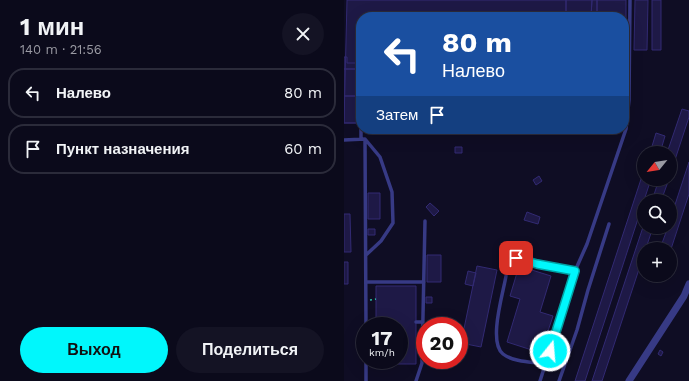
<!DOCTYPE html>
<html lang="ru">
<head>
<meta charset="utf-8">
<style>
	body { margin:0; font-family:"Work Sans",sans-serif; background:#141324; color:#f1f3f6; height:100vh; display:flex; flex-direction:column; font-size:15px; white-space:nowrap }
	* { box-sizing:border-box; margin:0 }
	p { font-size:13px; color:#9a9aa3 }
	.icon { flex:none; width:22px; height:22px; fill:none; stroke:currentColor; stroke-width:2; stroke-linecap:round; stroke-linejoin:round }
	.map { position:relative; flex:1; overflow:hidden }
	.side { display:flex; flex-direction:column; background:#0b0a1b; width:344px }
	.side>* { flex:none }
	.top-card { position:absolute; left:12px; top:12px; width:273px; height:122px; border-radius:16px; box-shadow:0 4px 16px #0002,0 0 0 1px #2b2b3a; background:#1a4fa0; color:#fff; overflow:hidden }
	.needle { width:26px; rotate:240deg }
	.controls { position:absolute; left:293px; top:146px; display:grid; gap:8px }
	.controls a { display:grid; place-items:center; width:40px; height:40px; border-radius:50%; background:#0b0a1b; box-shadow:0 4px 16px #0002,0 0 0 1px #2b2b3a; font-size:20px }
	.speed { position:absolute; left:12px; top:317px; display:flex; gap:8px; font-size:20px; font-weight:700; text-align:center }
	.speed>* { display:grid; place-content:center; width:52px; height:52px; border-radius:50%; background:#0b0a1b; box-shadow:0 4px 16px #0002,0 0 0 1px #2b2b3a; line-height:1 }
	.speed small { font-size:10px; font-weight:400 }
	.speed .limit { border:6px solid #d22; background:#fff; color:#111 }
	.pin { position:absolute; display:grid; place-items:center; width:34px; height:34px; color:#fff; margin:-17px; border-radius:8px; box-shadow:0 2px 6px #0006 }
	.me { position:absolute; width:44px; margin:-22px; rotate:17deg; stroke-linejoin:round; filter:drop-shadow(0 0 3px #0008) }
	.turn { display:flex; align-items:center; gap:14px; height:84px; padding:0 20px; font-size:18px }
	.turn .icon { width:52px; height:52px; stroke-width:2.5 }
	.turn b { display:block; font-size:28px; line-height:34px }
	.then { display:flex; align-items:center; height:38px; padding:0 20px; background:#0003; gap:8px; font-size:15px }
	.round { display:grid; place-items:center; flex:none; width:42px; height:42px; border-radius:21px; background:#141324 }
	.headline { display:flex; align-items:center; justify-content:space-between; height:68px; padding:0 20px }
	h1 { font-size:24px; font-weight:700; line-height:30px }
	.primary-button { display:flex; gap:8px; margin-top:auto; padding:8px 20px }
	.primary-button a { flex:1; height:46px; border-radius:24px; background:#00f7fc; color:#111; font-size:16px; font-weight:700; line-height:46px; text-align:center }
	.primary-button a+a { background:#141324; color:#f1f3f6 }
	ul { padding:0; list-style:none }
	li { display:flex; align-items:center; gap:12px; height:50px; margin:0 8px 6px; padding:0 12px; border:2px solid #2b2b3a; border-radius:16px }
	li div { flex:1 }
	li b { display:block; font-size:15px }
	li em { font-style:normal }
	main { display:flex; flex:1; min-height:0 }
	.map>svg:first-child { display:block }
	.building { fill:#1e1946; stroke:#322a73 }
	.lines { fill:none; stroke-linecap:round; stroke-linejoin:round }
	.path { stroke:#2abaa5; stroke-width:1.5; stroke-dasharray:2 3; stroke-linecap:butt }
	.lane { stroke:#373a85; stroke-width:3.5 }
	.street { stroke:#373a85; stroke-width:7 }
	.route-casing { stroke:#00a1a4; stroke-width:10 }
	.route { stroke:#00f7fc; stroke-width:7 }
</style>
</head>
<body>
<main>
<section class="side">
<div class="headline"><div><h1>1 мин</h1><p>140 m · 21:56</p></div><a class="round"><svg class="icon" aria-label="close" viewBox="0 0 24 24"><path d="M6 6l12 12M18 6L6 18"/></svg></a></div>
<ul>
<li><svg class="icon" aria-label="left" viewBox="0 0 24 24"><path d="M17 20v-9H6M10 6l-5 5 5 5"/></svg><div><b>Налево</b></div><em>80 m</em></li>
<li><svg class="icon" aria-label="arrive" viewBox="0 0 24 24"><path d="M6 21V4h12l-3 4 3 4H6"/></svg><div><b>Пункт назначения</b></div><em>60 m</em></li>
</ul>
<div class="primary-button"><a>Выход</a><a>Поделиться</a></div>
</section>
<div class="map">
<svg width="345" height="381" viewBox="0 0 345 381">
	<rect width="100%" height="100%" fill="#0f0d24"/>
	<!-- building -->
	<path class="building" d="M3,0H222V17H17V63H13V123H0Z
		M222,0H248L247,17H222Z
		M248,0H253V17H247Z
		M253,0H282V60L280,61V17H253Z
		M291,0H304L303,50H290Z
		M308,0H317V50H308Z
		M0,57H3V63H13V69H0Z
		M0,69H13V96H0Z
		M0,96H13V123H0Z
		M338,109L345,111V117L326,175V153H323Z
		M312,133L321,136L316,153H306Z
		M111,147H118V153H111Z
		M345,162V194L327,249L317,246L324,227H326V220Z
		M300,170V179H307L241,381H231Z
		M195,176L198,181L192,185L189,180Z
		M315,179H325L317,201H308Z
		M24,193H36V219H24Z
		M86,203L95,211L90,216L82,207Z
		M183,212L196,217L194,224L180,220Z
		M0,214H6L7,252H0Z
		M300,224V227H309L258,381H248Z
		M24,229H31V235H24Z
		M166,243L173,246L169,259L162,256Z
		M83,255H97V282H83Z
		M0,262H4V284H0Z
		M133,266L153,270L137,347L117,343Z
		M175,266L207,276L196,312L209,316L201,340L204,341L202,347L199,346L197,353L163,342L176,299L166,296Z
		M124,271L132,273L129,286L121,284Z
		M32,286H72V364H32V360H55V326H32Z
		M82,297H88V303H82Z
		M316,350L319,352L317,356L314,354Z"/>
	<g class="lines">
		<!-- path -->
		<path class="path" d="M26,300L32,299"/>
		<!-- lane -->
		<path class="lane" d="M17,139V106
			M21,139L36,157L48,192L49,223L37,241L22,255
			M0,140L21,139L22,326
			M172,258L193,264L231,271
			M162,276C159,294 144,342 159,354C169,362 190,362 202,364
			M22,282H80
			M72,322H79
			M22,360V381
			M72,381L78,363L81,221
			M196,381L231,271L243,244L282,129L285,100L286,0
			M215,381L233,330L244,290L265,224"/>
		<!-- street -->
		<path class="street" d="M285,381L340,296L345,284"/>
	</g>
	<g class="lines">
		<defs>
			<path id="route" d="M172,258L193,264L231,271L206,351"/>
		</defs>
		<!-- route casing -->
		<use href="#route" class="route-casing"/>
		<!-- route -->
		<use href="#route" class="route"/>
	</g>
</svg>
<div class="controls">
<a><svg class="needle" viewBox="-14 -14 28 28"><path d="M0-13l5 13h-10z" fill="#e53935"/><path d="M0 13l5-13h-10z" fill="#9a9aa3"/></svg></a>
<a><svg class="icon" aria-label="search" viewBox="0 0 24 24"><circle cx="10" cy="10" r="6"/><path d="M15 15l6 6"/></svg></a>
<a>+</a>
</div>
<div class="speed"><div>17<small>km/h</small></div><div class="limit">20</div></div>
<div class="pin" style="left:172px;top:258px;background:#d93025"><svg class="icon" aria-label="arrive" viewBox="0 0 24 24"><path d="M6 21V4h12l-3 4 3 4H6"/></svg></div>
<svg class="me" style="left:206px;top:351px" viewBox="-20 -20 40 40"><circle r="17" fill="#00f7fc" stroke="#fff" stroke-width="3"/><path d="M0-11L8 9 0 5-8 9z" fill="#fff"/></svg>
<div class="top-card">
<div class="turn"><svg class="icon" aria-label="left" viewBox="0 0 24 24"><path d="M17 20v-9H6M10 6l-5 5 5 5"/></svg><div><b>80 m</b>Налево</div></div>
<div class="then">Затем<svg class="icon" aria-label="arrive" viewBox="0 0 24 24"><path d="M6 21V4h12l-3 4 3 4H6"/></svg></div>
</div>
</div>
</main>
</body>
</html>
